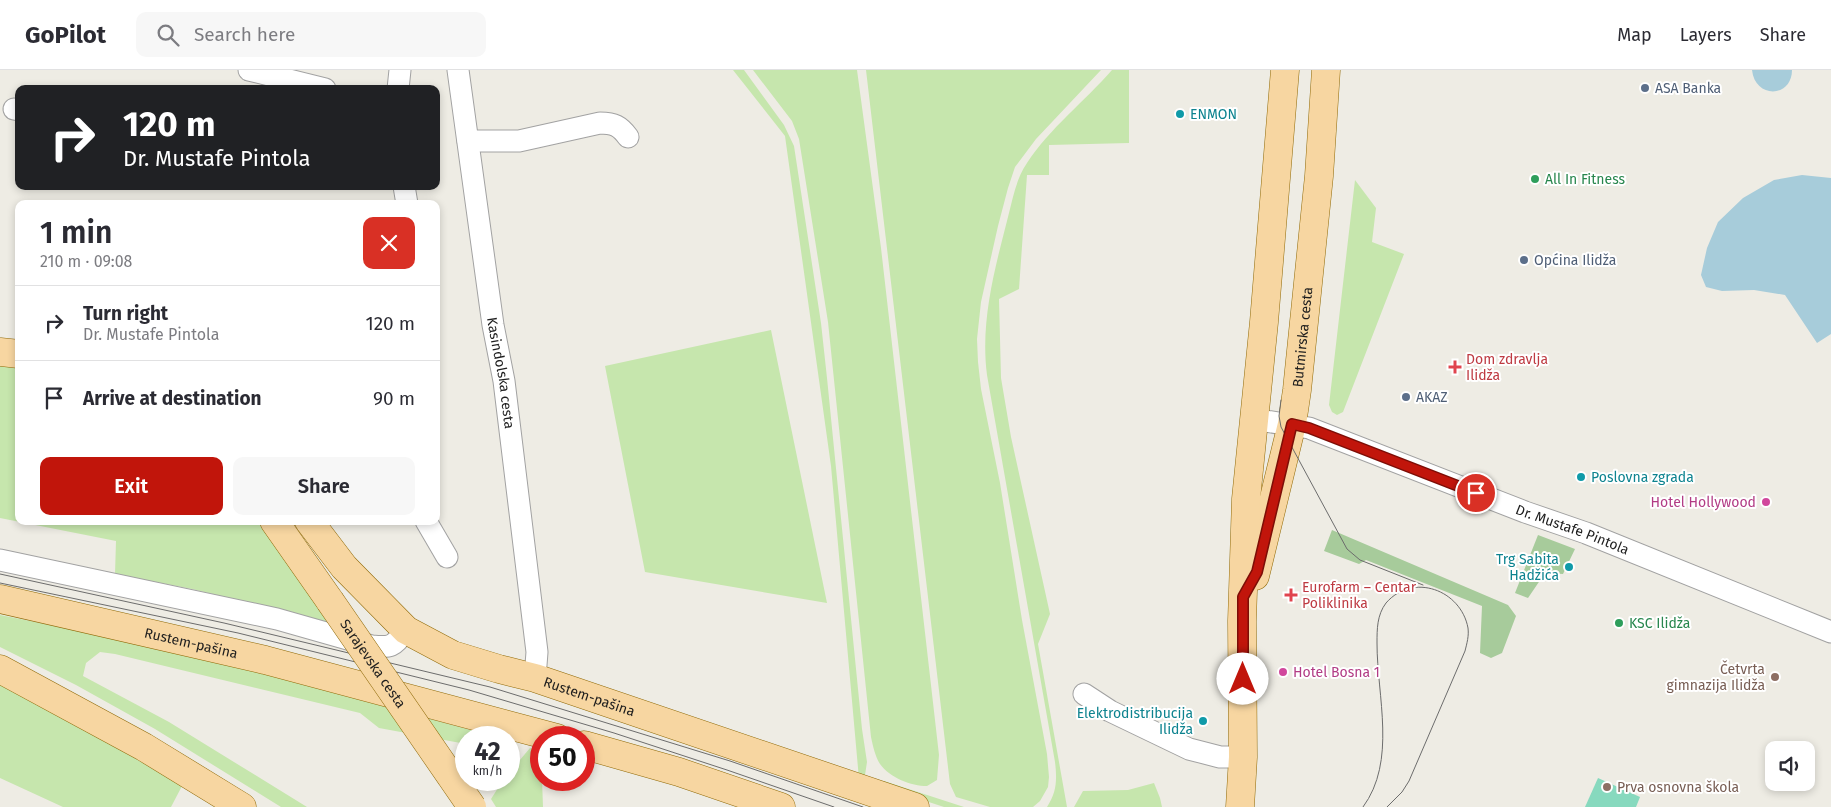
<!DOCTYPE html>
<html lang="en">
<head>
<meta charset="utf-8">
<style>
	body { margin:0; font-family:"Fira Sans",sans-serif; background:#f7f7f7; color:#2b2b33; height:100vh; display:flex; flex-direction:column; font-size:19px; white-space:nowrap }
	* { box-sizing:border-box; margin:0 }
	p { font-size:16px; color:#7c7c81 }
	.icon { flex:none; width:28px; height:28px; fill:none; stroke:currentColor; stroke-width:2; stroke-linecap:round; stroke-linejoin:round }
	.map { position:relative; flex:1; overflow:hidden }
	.side { position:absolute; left:15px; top:130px; width:425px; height:325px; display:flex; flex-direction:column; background:#fff; border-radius:10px; box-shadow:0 2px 8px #0003 }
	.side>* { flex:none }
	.top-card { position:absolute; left:15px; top:15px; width:425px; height:105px; border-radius:10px; box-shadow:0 2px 8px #0003; background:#202124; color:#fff; overflow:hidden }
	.buttons { position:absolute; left:1765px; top:671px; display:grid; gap:10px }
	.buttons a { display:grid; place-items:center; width:50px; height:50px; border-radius:10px; background:#fff; box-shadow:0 2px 8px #0003; font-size:25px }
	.speed { position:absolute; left:455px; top:656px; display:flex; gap:10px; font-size:25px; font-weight:700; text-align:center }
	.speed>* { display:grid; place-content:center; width:65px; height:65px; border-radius:50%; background:#fff; box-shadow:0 2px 8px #0003; line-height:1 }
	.speed small { font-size:12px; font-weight:400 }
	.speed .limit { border:8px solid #d22; background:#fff; color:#111 }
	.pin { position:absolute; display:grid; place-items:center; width:42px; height:42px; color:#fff; margin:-21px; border:2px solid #fff; border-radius:50%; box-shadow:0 1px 5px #0007 }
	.me { position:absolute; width:55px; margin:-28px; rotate:0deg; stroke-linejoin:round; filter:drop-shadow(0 0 4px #0008) }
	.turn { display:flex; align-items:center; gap:18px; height:105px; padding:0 25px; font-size:22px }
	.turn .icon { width:65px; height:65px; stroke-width:2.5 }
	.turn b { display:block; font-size:35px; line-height:42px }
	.round { display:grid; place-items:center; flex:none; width:52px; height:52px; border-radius:10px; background:#f7f7f7 }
	.headline { display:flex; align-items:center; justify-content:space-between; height:85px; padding:0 25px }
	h1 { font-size:30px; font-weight:600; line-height:38px }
	.button { display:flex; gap:10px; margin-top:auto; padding:10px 25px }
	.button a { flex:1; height:58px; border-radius:10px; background:#c1150b; color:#fff; font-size:20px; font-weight:600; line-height:58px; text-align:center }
	.button a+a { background:#f7f7f7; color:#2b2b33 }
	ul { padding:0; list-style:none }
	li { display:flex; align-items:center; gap:15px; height:75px; padding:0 25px; border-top:1px solid #e1e1e2 }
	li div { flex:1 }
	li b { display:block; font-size:19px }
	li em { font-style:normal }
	header { display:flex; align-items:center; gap:30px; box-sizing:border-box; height:70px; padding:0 25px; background:#fff; border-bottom:1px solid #e1e1e2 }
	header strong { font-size:24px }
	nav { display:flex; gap:28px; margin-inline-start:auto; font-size:18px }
	.search { width:350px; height:45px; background:#f7f7f7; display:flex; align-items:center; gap:12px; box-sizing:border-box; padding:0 18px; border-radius:10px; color:#7c7c81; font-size:19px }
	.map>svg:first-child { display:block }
	.grass { fill:#c6e6ad }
	.forest { fill:#a7cb9b }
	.pitch { fill:#87d9be }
	.water { fill:#a7ccda }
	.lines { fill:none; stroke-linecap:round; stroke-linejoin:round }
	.minor-casing { stroke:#a2a2a2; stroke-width:23 }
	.major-casing { stroke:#906a08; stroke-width:29 }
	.minor { stroke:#fff; stroke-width:21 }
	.major { stroke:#f7d6a1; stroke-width:28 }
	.tram { stroke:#6c6c6c; stroke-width:1 }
	.major-bridge-casing { stroke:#906a08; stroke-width:29; stroke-linecap:butt }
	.major-bridge { stroke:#f7d6a1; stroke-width:28 }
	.route-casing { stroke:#7d0e07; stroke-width:12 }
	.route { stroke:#c1150b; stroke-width:9 }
	.service-dot { fill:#5c6f8a; stroke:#fff; stroke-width:2 }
	.culture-dot { fill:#0f9aa8; stroke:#fff; stroke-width:2 }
	.leisure-dot { fill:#2e9e5b; stroke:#fff; stroke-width:2 }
	.health-dot { fill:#e0444e; stroke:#fff; stroke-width:2 }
	.hotel-dot { fill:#d1479c; stroke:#fff; stroke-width:2 }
	.education-dot { fill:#8d6e63; stroke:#fff; stroke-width:2 }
	.labels { text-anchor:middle; stroke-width:4; stroke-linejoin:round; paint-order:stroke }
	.service-label { font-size:14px; fill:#4e5e75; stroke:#fff; text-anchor:start }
	.culture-label { font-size:14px; fill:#0d838f; stroke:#fff; text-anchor:start }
	.leisure-label { font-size:14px; fill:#27864d; stroke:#fff; text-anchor:start }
	.street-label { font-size:14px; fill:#1e1e1e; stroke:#fff }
	.health-label { font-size:14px; fill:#be3a42; stroke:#fff; text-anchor:start }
	.hotel-label { font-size:14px; fill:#b23c85; stroke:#fff; text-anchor:end }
	.education-label { font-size:14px; fill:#785e54; stroke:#fff; text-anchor:end }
</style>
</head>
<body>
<header>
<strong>GoPilot</strong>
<div class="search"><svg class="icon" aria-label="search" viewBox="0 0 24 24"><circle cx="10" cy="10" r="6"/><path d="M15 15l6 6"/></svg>Search here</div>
<nav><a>Map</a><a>Layers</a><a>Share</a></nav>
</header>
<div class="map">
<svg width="1831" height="737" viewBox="0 0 1831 737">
	<rect width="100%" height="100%" fill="#eeece4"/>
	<!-- grass -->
	<path class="grass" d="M733,0H744L784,55L794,76L821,253L827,308L862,659L867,692L865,705L859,709L831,396L785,66Z
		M753,0H857L881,178L939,685L937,710L927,716C911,716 890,708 880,694C875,686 873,676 871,667L828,252L799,69L792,51Z
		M866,0H1101L1036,69L1015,97L1008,118L998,156L981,232L977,269L978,292L981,319L1000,413L1022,550L1047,684L1049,707L1048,717L1040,731L1033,737H990L956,727L950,714Z
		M1112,0H1129V73L1049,75V105H1027L1019,219L999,229L1001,308L1011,367L1050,544L1038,574L1067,737H1047C1057,722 1057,709 1055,692L987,305C980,251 995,198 1008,147C1013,128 1016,109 1027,93C1050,58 1085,31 1112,0Z
		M1355,110L1376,138L1372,172L1404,184L1343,342L1337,345L1332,342L1329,335Z
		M771,260L827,533L645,502L605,296Z
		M0,295L19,297V451H258L328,552L192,519L115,504L116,471L0,448Z
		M0,545L101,565L277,607L496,667L466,668V674L379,658L360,643L115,584L100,582L86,593L83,606L169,652L307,737H281L155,659L76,615L0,577Z
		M0,609L182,716L171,737H63L0,708Z
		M530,678L541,681L543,737H496L491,729L503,710H509V703Z
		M884,711L964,737H944L877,715Z
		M1154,713L1160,728L1162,737H1074L1083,721L1128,720Z"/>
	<!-- forest -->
	<path class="forest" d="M1332,460L1508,535L1516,546L1502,583L1491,588L1480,583L1482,536L1366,490L1359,494L1324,481Z
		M1538,465L1575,479L1563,504L1545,503L1528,528L1515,523Z"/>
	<!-- pitch -->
	<path class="pitch" d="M1598,708L1640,727L1636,737H1585Z"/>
	<!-- water -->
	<path class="water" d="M1752,0H1792C1792,28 1755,29 1752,0Z
		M1802,105L1831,108V264L1817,273L1785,225L1754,220L1722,221L1706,217L1701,205L1707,178L1718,152L1743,128L1774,110Z"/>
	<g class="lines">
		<defs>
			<g id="minor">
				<path d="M249,0L325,19"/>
				<path id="s1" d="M458,0L493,255L504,311L537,582L535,608"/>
				<path d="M398,19L400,0"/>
				<path d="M14,39L19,40"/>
				<path d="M468,71H519L600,53C614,53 620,56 628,67"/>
				<path d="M404,116L407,134"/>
				<path id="s2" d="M1253,349L1309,358L1525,442L1586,463L1831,562"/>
				<path d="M426,451L447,487"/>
				<path d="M0,490L277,549L372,576C393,578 393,576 406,560"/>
				<path d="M1084,624L1110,641L1189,679L1220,687H1243"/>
			</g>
			<g id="major">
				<path d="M0,282L19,284"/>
				<path d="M274,451L330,531"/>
				<path id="s3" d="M309,451L344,497L406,560L453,585L499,599L535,608L915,737"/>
				<path id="s4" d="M1255,506L1292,354L1297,320L1319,106L1326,0"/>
				<path id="s5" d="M0,529L265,590L557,668"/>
				<path d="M0,599L144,677L242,737"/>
				<path d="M584,675L679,702L781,737"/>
				<path d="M1240,737L1243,687L1242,551L1246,429L1264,252L1285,0"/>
			</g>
		</defs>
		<!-- minor casing -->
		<use href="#minor" class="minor-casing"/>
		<!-- major casing -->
		<use href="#major" class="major-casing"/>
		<!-- minor -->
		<use href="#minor" class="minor"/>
		<!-- major -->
		<use href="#major" class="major"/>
		<!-- tram -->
		<path class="tram" d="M1281,330L1279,346L1281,357L1347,479L1360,490L1423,515
			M0,504L224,553L490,617L730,691L863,737
			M0,513L238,563L469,620L614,663L727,700L834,737
			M1363,737C1397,691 1377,627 1377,573C1377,559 1377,545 1386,533C1413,502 1461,520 1468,558C1469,566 1467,573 1465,581L1409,711L1402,722L1387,737"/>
		<defs>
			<g id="major-bridge">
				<path id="s6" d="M330,531L472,737"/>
			</g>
		</defs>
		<!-- major-bridge casing -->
		<use href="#major-bridge" class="major-bridge-casing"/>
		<!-- major-bridge -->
		<use href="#major-bridge" class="major-bridge"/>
	</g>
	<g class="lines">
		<defs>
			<path id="route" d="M1243,609V527L1257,502L1292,354L1309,358L1476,423"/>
		</defs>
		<!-- route casing -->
		<use href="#route" class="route-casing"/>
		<!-- route -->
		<use href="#route" class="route"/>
	</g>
	<!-- markers -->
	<g class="service-dot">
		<circle cx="1645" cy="18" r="5"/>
		<circle cx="1524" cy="190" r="5"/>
		<circle cx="1406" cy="327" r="5"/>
	</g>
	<g class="culture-dot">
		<circle cx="1180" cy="44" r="5"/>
		<circle cx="1581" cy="407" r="5"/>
		<circle cx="1569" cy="497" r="5"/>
		<circle cx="1203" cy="651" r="5"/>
	</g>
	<g class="leisure-dot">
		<circle cx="1535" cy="109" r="5"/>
		<circle cx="1619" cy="553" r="5"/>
	</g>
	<g class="health-dot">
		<path d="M1452.5 289.5h5v5h5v5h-5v5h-5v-5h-5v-5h5z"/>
		<path d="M1288.5 517.5h5v5h5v5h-5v5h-5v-5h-5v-5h5z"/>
	</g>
	<g class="hotel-dot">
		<circle cx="1766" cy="432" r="5"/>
		<circle cx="1283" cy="602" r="5"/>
	</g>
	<g class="education-dot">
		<circle cx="1775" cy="607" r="5"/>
		<circle cx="1607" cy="717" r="5"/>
	</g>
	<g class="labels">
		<!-- service labels -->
		<g class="service-label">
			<text x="1655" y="23">ASA Banka</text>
			<text x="1534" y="195">Općina Ilidža</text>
			<text x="1416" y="332">AKAZ</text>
		</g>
		<!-- culture labels -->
		<g class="culture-label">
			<text x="1190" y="49">ENMON</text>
			<text x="1591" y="412">Poslovna zgrada</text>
			<text x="1559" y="494" text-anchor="end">Trg Sabita<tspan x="1559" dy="16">Hadžića</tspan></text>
			<text x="1193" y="648" text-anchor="end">Elektrodistribucija<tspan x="1193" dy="16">Ilidža</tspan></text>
		</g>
		<!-- leisure labels -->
		<g class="leisure-label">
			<text x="1545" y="114">All In Fitness</text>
			<text x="1629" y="558">KSC Ilidža</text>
		</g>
		<!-- street labels -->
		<g class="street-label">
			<text dy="5" stroke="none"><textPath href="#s4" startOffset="244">Butmirska cesta</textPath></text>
			<text dy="5" stroke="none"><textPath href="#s1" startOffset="306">Kasindolska cesta</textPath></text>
			<text dy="5" stroke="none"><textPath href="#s2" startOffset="339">Dr. Mustafe Pintola</textPath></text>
			<text dy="5" stroke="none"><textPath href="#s5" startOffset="196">Rustem-pašina</textPath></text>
			<text dy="5" stroke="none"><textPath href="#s6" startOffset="76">Sarajevska cesta</textPath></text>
			<text dy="5" stroke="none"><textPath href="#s3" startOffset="342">Rustem-pašina</textPath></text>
		</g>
		<!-- health labels -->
		<g class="health-label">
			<text x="1466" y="294">Dom zdravlja<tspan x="1466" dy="16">Ilidža</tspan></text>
			<text x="1302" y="522">Eurofarm – Centar<tspan x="1302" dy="16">Poliklinika</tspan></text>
		</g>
		<!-- hotel labels -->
		<g class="hotel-label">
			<text x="1756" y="437">Hotel Hollywood</text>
			<text x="1293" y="607" text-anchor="start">Hotel Bosna 1</text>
		</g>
		<!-- education labels -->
		<g class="education-label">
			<text x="1765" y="604">Četvrta<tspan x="1765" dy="16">gimnazija Ilidža</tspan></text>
			<text x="1617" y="722" text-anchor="start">Prva osnovna škola</text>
		</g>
	</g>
</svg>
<div class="buttons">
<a><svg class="icon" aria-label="sound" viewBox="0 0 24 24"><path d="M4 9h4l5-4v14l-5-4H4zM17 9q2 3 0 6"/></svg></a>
</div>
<div class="speed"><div>42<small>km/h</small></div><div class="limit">50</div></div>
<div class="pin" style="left:1476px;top:423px;background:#d93025"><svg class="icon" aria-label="arrive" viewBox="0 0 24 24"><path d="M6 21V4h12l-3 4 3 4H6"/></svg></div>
<svg class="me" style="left:1243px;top:609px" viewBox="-20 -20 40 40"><circle r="19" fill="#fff"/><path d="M0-13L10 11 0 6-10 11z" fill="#c1150b"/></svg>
<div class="top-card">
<div class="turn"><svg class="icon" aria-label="right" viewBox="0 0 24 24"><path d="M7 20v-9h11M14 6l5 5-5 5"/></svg><div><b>120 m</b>Dr. Mustafe Pintola</div></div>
</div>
<section class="side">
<div class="headline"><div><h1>1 min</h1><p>210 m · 09:08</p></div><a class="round" style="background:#d93025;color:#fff"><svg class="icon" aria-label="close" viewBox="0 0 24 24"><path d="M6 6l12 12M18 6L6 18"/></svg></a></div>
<ul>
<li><svg class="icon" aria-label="right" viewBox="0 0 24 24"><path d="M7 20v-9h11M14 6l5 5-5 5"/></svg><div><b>Turn right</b><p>Dr. Mustafe Pintola</p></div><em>120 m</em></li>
<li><svg class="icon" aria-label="arrive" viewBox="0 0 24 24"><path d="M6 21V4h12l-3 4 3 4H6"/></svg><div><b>Arrive at destination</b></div><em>90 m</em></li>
</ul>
<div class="button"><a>Exit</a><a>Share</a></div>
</section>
</div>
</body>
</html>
